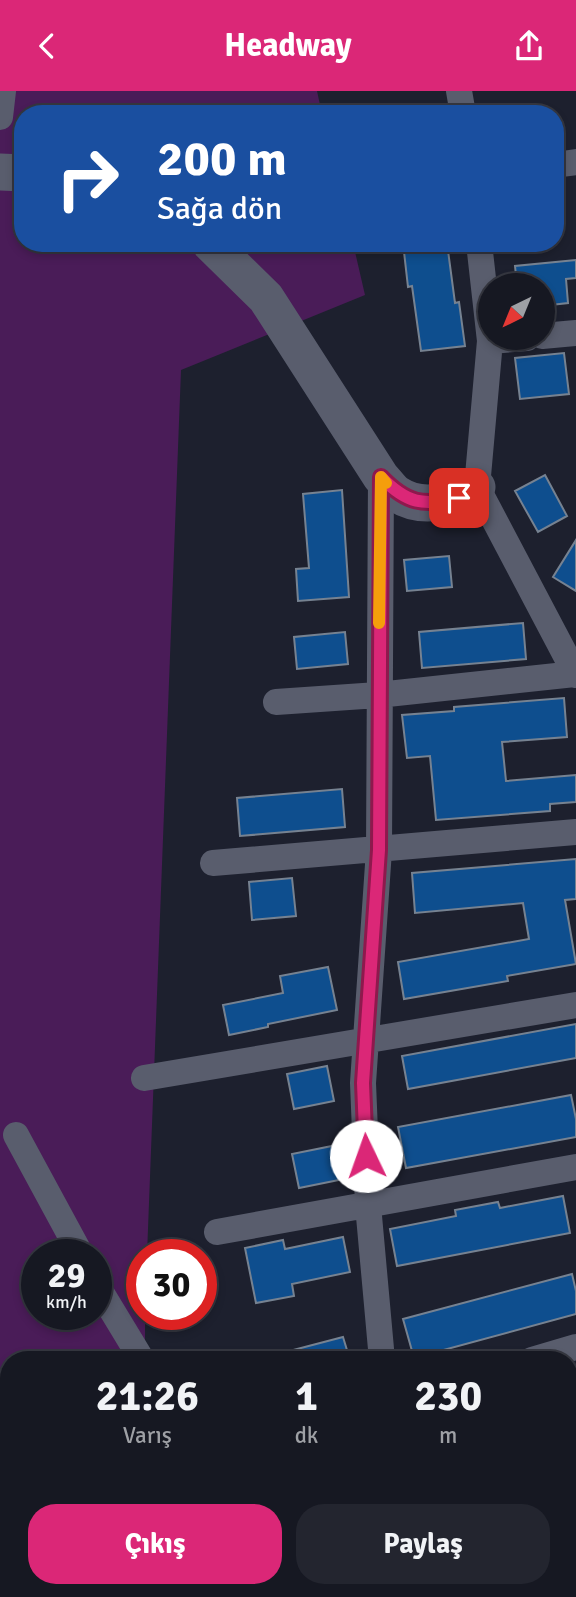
<!DOCTYPE html>
<html lang="tr">
<head>
<meta charset="utf-8">
<style>
	body { margin:0; font-family:Signika,sans-serif; background:#23252f; color:#f1f3f6; height:100vh; display:flex; flex-direction:column; font-size:26px; white-space:nowrap }
	* { box-sizing:border-box; margin:0 }
	p { font-size:23px; color:#9ea0a5 }
	.icon { flex:none; width:38px; height:38px; fill:none; stroke:currentColor; stroke-width:2; stroke-linecap:round; stroke-linejoin:round }
	.map { position:relative; flex:1; overflow:hidden }
	.sheet { position:absolute; left:0px; top:1260px; width:578px; height:247px; display:flex; flex-direction:column; background:#161822; border-radius:28px 28px 0 0; box-shadow:0 4px 10px #0003,0 0 0 2px #353740 }
	.sheet>* { flex:none }
	.guide { position:absolute; left:14px; top:14px; width:550px; height:147px; border-radius:28px; box-shadow:0 4px 10px #0003,0 0 0 2px #353740; background:#1a4fa0; color:#fff; overflow:hidden }
	.needle { width:46px; rotate:223deg }
	.buttons { position:absolute; left:478px; top:182px; display:grid; gap:14px }
	.buttons a { display:grid; place-items:center; width:77px; height:77px; border-radius:50%; background:#161822; box-shadow:0 4px 10px #0003,0 0 0 2px #353740; font-size:35px }
	.speed { position:absolute; left:21px; top:1148px; display:flex; gap:14px; font-size:35px; font-weight:700; text-align:center }
	.speed>* { display:grid; place-content:center; width:91px; height:91px; border-radius:50%; background:#161822; box-shadow:0 4px 10px #0003,0 0 0 2px #353740; line-height:1 }
	.speed small { font-size:18px; font-weight:400 }
	.speed .limit { border:10px solid #d22; background:#fff; color:#111 }
	.pin { position:absolute; display:grid; place-items:center; width:60px; height:60px; color:#fff; margin:-30px; border-radius:14px; box-shadow:0 4px 10px #0006 }
	.me { position:absolute; width:77px; margin:-38px; rotate:357deg; stroke-linejoin:round; filter:drop-shadow(0 0 5px #0008) }
	.turn { display:flex; align-items:center; gap:24px; height:147px; padding:0 28px; font-size:32px }
	.turn .icon { width:91px; height:91px; stroke-width:2.5 }
	.turn b { display:block; font-size:49px; line-height:60px }
	.eta { display:flex; justify-content:space-evenly; align-items:center; height:119px; text-align:center }
	.eta b { font-size:42px; font-weight:700; line-height:49px }
	.button { display:flex; gap:14px; margin-top:auto; padding:14px 28px }
	.button a { flex:1; height:80px; border-radius:28px; background:#db2777; color:#fff; font-size:28px; font-weight:700; line-height:80px; text-align:center }
	.button a+a { background:#23252f; color:#f1f3f6 }
	header { display:flex; justify-content:space-between; align-items:center; height:91px; padding:0 28px; background:#db2777; color:#fff; font-size:32px; font-weight:700 }
	.map>svg:first-child { display:block }
	.green { fill:#4a1c58; fill-rule:evenodd }
	.building { fill:#0e4e8e; stroke:#768291; stroke-width:2 }
	.lines { fill:none; stroke-linecap:round; stroke-linejoin:round }
	.street { stroke:#595d6d; stroke-width:26 }
	.secondary { stroke:#595d6d; stroke-width:37 }
	.primary { stroke:#756c99; stroke-width:38 }
	.route-casing { stroke:#8e194d; stroke-width:18 }
	.route { stroke:#db2777; stroke-width:12 }
	.slow { stroke:#f59e0b; stroke-width:12 }
</style>
</head>
<body>
<header><svg class="icon" aria-label="back" viewBox="0 0 24 24"><path d="M15 5l-7 7 7 7"/></svg>Headway<svg class="icon" aria-label="share" viewBox="0 0 24 24"><path d="M12 15V3M7 8l5-5 5 5M5 13v7h14v-7"/></svg></header>
<div class="map">
<svg width="576" height="1506" viewBox="0 0 576 1506">
	<rect width="100%" height="100%" fill="#1d202e"/>
	<!-- green -->
	<path class="green" d="M0,0H317L322,23H23V152H353L365,204L181,279L147,1164H142V1223H145V1269H9V1498H152V1506H0ZM37,1164H96V1223H37Z"/>
	<!-- building -->
	<path class="building" d="M403,152H447L455,212L459,211L465,255L421,260L412,195L408,196Z
		M576,169V187L566,188L568,212L542,215V194H517L515,175Z
		M564,262L569,303L520,308L515,267Z
		M545,384L567,425L538,441L515,400Z
		M342,399L349,506L298,510L296,478L309,477L303,403Z
		M576,449V500L553,486Z
		M449,465L452,496L407,500L404,469Z
		M523,532L526,568L422,577L419,541Z
		M345,541L348,573L297,578L294,546Z
		M564,607L567,646L502,651L506,690L576,684V711L550,713V720L436,729L430,665L407,667L402,624L454,620V616Z
		M342,698L345,736L240,745L237,707Z
		M576,768V808L565,809L576,873L507,885L508,890L404,908L398,871L529,848L523,812L415,822L412,782Z
		M292,787L296,825L252,829L249,791Z
		M328,876L337,919L268,933V936L229,944L223,914L283,902L280,885Z
		M576,933V967L408,998L402,965Z
		M327,975L334,1010L294,1018L287,983Z
		M571,1004L576,1028V1046L406,1077L398,1036Z
		M332,1055L339,1089L299,1097L292,1063Z
		M563,1105L570,1142L397,1175L390,1138L456,1125L455,1119L498,1111L500,1117Z
		M343,1146L350,1181L292,1193L294,1205L256,1212L245,1157L283,1149L285,1158Z
		M572,1183L576,1200V1223L414,1267L403,1228Z
		M343,1246L350,1269H279L278,1263Z"/>
	<g class="lines">
		<!-- street -->
		<path class="street" d="M459,0L463,23
			M0,26L3,0
			M555,74L576,71
			M479,152L490,250L477,396L576,584
			M542,245L576,242
			M490,250L527,247
			M381,386L379,759L363,992L368,1114L382,1269
			M276,611L378,604L575,583
			M213,772L576,741
			M144,987L576,914
			M16,1044L81,1164
			M217,1141L576,1076
			M96,1193L142,1269
			M532,1269L576,1256
			M569,1407L576,1403
			M253,1506L256,1498
			M366,1506L382,1498"/>
		<!-- secondary -->
		<path class="secondary" d="M0,81L23,82
			M210,152L266,207L381,386C386,391 391,399 397,403C423,420 454,410 477,396"/>
		<!-- primary -->
		<path class="primary" d="M569,1297L576,1294
			M569,1335L576,1332
			M29,1506L52,1498
			M152,1506L176,1498"/>
	</g>
	<g class="lines">
		<defs>
			<path id="route" d="M366,1065L363,992L379,759L381,386C407,413 423,415 459,407"/>
		</defs>
		<!-- route casing -->
		<use href="#route" class="route-casing"/>
		<!-- route -->
		<use href="#route" class="route"/>
		<!-- slow -->
		<path class="slow" d="M379,532L381,386L386,392"/>
	</g>
</svg>
<div class="buttons">
<a><svg class="needle" viewBox="-14 -14 28 28"><path d="M0-13l5 13h-10z" fill="#e53935"/><path d="M0 13l5-13h-10z" fill="#9ea0a5"/></svg></a>
</div>
<div class="speed"><div>29<small>km/h</small></div><div class="limit">30</div></div>
<div class="pin" style="left:459px;top:407px;background:#d93025"><svg class="icon" aria-label="arrive" viewBox="0 0 24 24"><path d="M6 21V4h12l-3 4 3 4H6"/></svg></div>
<svg class="me" style="left:366px;top:1065px" viewBox="-20 -20 40 40"><circle r="19" fill="#fff"/><path d="M0-13L10 11 0 6-10 11z" fill="#db2777"/></svg>
<div class="guide">
<div class="turn"><svg class="icon" aria-label="right" viewBox="0 0 24 24"><path d="M7 20v-9h11M14 6l5 5-5 5"/></svg><div><b>200 m</b>Sağa dön</div></div>
</div>
<section class="sheet">
<div class="eta">
<div><b>21:26</b><p>Varış</p></div>
<div><b>1</b><p>dk</p></div>
<div><b>230</b><p>m</p></div>
</div>
<div class="button"><a>Çıkış</a><a>Paylaş</a></div>
</section>
</div>
</body>
</html>
